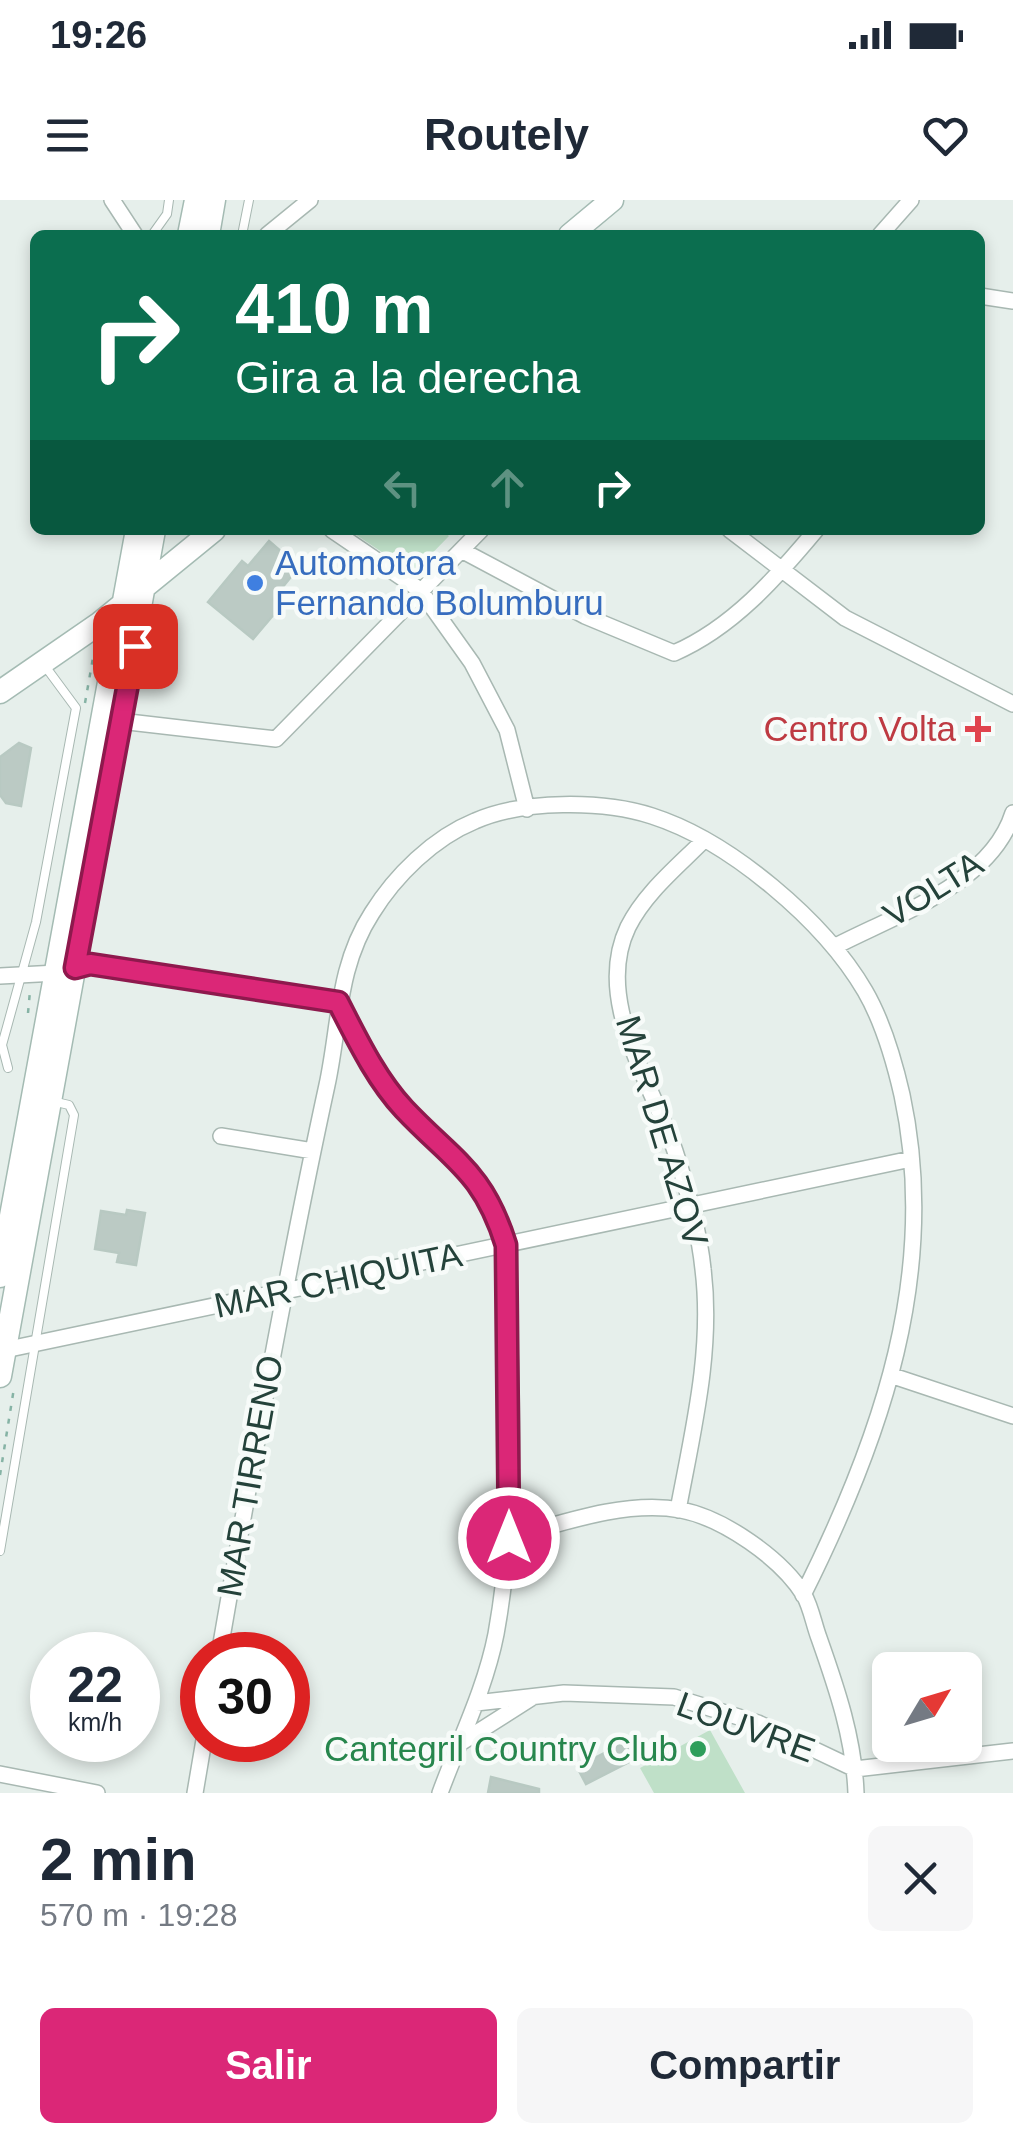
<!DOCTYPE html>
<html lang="es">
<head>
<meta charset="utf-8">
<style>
	body { margin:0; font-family:Arial,sans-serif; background:#f6f6f7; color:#1f2937; height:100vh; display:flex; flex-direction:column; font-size:38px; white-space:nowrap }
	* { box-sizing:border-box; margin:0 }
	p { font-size:32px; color:#747a83 }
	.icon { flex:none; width:55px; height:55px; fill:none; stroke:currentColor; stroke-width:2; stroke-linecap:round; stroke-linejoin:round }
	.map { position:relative; height:1593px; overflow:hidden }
	.details { display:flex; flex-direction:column; background:#fff; flex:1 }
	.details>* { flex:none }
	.hud { position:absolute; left:30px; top:30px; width:955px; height:305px; border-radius:15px; box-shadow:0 5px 15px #0003; background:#0b6e4f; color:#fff; overflow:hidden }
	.needle { width:65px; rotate:52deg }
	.controls { position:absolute; left:872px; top:1452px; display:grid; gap:20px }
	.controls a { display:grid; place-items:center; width:110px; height:110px; border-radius:15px; background:#fff; box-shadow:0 5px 15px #0003; font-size:50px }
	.speed { position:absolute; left:30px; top:1432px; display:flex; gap:20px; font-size:50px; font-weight:700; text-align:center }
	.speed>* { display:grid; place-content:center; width:130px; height:130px; border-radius:50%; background:#fff; box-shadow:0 5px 15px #0003; line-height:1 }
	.speed small { font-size:25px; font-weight:400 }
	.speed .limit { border:15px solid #d22; background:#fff; color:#111 }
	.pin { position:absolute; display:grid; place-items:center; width:85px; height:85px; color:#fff; margin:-42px; border-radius:20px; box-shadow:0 5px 15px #0006 }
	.me { position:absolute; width:110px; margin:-55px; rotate:0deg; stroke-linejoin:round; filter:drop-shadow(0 0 8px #0008) }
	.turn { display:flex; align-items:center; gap:35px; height:210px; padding:0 40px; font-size:45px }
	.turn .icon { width:130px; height:130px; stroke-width:2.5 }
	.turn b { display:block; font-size:70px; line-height:85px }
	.lanes { display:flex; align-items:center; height:95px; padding:0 40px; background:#0003; justify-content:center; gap:50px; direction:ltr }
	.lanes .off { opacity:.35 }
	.round { display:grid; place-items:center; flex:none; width:105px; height:105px; border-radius:15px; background:#f6f6f7 }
	.head { display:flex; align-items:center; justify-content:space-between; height:170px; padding:0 40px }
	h1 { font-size:60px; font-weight:800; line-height:75px }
	.button { display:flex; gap:20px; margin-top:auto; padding:20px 40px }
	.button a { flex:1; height:115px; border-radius:15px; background:#db2777; color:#fff; font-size:40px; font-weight:800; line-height:115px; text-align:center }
	.button a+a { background:#f6f6f7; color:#1f2937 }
	.status { display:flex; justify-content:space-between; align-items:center; height:70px; padding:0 50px; background:#fff; direction:ltr }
	.status svg { height:28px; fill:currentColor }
	header { display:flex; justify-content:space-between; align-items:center; height:130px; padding:0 40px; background:#fff; font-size:45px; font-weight:800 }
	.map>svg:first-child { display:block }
	.green { fill:#bfe0c8 }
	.building { fill:#bbcac4; stroke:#b8c9c2; stroke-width:2.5 }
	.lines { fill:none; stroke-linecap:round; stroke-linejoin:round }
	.lane-casing { stroke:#a8b8b2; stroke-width:10 }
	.street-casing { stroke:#a8b8b2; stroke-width:18 }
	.secondary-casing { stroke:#a4bbb3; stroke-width:25 }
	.path { stroke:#86b3a5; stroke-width:2.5; stroke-dasharray:5 8; stroke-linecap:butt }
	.lane { stroke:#fff; stroke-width:8 }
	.street { stroke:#fff; stroke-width:15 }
	.secondary { stroke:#fff; stroke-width:22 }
	.route-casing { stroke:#8e194d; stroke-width:25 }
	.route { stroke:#db2777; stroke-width:18 }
	.shop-dot { fill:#3f7fe0; stroke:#f7fbf9; stroke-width:4 }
	.health-dot { fill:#e0444e; stroke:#f7fbf9; stroke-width:4 }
	.leisure-dot { fill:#2e9e5b; stroke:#f7fbf9; stroke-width:4 }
	.labels { text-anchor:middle; stroke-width:9; stroke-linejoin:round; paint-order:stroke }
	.shop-label { font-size:35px; fill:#366cbe; stroke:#f7fbf9; text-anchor:start }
	.health-label { font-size:35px; fill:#be3a42; stroke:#f7fbf9; text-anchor:end }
	.street-label { font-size:35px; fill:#24423a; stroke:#f7fbf9 }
	.leisure-label { font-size:35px; fill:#27864d; stroke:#f7fbf9; text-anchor:end }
</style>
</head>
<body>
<div class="status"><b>19:26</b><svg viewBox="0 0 49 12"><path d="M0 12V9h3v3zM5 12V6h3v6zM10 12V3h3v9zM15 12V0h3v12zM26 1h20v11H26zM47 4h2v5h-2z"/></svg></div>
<header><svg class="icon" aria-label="menu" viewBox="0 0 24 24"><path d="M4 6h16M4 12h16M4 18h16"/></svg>Routely<svg class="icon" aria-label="heart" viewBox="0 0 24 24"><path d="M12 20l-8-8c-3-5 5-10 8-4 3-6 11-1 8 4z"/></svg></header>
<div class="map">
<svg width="1013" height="1593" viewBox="0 0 1013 1593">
	<rect width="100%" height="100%" fill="#e6efeb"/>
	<!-- green -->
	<path class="green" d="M349,330H442L449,336L413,373Z
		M710,1530L745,1593H654L640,1568Z"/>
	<!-- building -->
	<path class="building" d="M269,341L299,367L273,399L281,406L253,439L208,402L242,361L248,366Z
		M19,543L31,548L21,606L6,603L0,595V557Z
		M127,1010L145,1013L136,1065L117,1062L119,1053L95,1049L101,1011L126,1015Z
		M630,1540L639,1557L586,1584L577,1567Z
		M491,1577L539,1589V1593H488Z"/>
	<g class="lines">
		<defs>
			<path id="lane" d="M152,35L167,14L169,0
				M242,35L249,0
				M8,868L2,845L36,722L76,508L45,466
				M0,1351L74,915L69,905L52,901"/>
			<path id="street" d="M112,0L135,35
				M267,35L310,0
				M880,35L911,0
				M980,96L1013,101
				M332,330L420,390L472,463L507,530L527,609
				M730,330L845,418L1013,504
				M463,351L585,416L674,453C732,428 776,378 816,330
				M120,521L276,539L481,330
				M834,747C895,715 991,684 1013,613
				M0,776L57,773L89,764L338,802C357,839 376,878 405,909C453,962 483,971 506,1045C511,1173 519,1307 496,1434C485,1490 459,1541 440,1593
				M221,936L313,951
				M0,1151L911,959
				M893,1176L1013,1216
				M678,1310C693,1230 713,1150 703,1069C699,1029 687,988 675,951C652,883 593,800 628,727C645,693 677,667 703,641
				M509,1338C562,1323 625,1300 681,1310C723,1318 781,1358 804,1395C811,1407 814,1425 819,1438C837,1489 854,1539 856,1593
				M219,1455C252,1264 286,1074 327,885C340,825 337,767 372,713C395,676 433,638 475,621C523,600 602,600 652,616C730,641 824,721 865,791C883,822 894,860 902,895C940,1072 881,1239 803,1395
				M476,1503L564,1493L674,1497L758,1523L855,1569L1013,1551
				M459,1544L533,1497
				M0,1574L97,1593
				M195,1593L204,1540"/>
			<path id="secondary" d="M189,35L196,0
				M208,35L214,0
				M570,35L612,0
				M0,492L100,423L214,330
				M0,1076L137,330
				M0,1176L154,330"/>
		</defs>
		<!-- lane casing -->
		<use href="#lane" class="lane-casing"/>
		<!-- street casing -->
		<use href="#street" class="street-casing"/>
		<!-- secondary casing -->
		<use href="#secondary" class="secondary-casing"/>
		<!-- path -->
		<path class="path" d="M85,503L94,452
			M28,813L30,791
			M0,1275L14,1188"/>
		<!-- lane -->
		<use href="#lane" class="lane"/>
		<!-- street -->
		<use href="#street" class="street"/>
		<!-- secondary -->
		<use href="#secondary" class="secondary"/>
	</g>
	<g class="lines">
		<defs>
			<path id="route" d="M135,446L75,768L90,764L338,802C357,839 376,879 404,909C453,961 483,971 506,1045L509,1338"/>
		</defs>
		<!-- route casing -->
		<use href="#route" class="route-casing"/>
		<!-- route -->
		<use href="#route" class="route"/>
	</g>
	<!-- markers -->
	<circle class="shop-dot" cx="255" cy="383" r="10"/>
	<path class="health-dot" d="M973 514h10v10h10v10h-10v10h-10v-10h-10v-10h10z"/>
	<circle class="leisure-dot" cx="698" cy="1549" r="10"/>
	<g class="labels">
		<!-- shop labels -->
		<g class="shop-label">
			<text x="275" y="375">Automotora<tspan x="275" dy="40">Fernando Bolumburu</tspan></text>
		</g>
		<!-- health labels -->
		<g class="health-label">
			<text x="956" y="541">Centro Volta</text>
		</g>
		<!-- street labels -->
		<g class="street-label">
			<text transform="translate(933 689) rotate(-32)" y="12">VOLTA</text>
			<text transform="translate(662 931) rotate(73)" y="12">MAR DE AZOV</text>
			<text transform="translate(338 1080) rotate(-12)" y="12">MAR CHIQUITA</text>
			<text transform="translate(250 1276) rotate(-80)" y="12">MAR TIRRENO</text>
			<text transform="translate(746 1527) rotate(20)" y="12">LOUVRE</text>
		</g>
		<!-- leisure labels -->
		<g class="leisure-label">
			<text x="678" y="1561">Cantegril Country Club</text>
		</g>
	</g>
</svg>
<div class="controls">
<a><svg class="needle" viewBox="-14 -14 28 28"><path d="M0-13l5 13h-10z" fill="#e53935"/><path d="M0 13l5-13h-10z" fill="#747a83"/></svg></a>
</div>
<div class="speed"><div>22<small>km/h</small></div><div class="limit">30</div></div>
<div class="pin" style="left:135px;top:446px;background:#d93025"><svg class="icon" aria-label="arrive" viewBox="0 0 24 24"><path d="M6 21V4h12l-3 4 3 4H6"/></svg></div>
<svg class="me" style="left:509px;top:1338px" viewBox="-20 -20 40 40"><circle r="17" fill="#db2777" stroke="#fff" stroke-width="3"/><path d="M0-11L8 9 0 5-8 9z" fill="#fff"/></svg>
<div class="hud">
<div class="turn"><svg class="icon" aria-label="right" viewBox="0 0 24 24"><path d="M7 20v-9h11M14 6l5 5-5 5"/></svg><div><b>410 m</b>Gira a la derecha</div></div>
<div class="lanes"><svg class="icon off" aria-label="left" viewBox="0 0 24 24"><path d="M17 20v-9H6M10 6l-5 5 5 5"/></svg><svg class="icon off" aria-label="ahead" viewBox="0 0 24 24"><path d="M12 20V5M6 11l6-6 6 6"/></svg><svg class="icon" aria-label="right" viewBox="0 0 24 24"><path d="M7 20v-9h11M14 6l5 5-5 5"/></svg></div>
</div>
</div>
<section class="details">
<div class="head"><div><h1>2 min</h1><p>570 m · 19:28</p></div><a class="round"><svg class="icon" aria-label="close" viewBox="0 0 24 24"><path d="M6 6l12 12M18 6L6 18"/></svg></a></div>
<div class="button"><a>Salir</a><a>Compartir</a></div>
</section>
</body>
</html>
